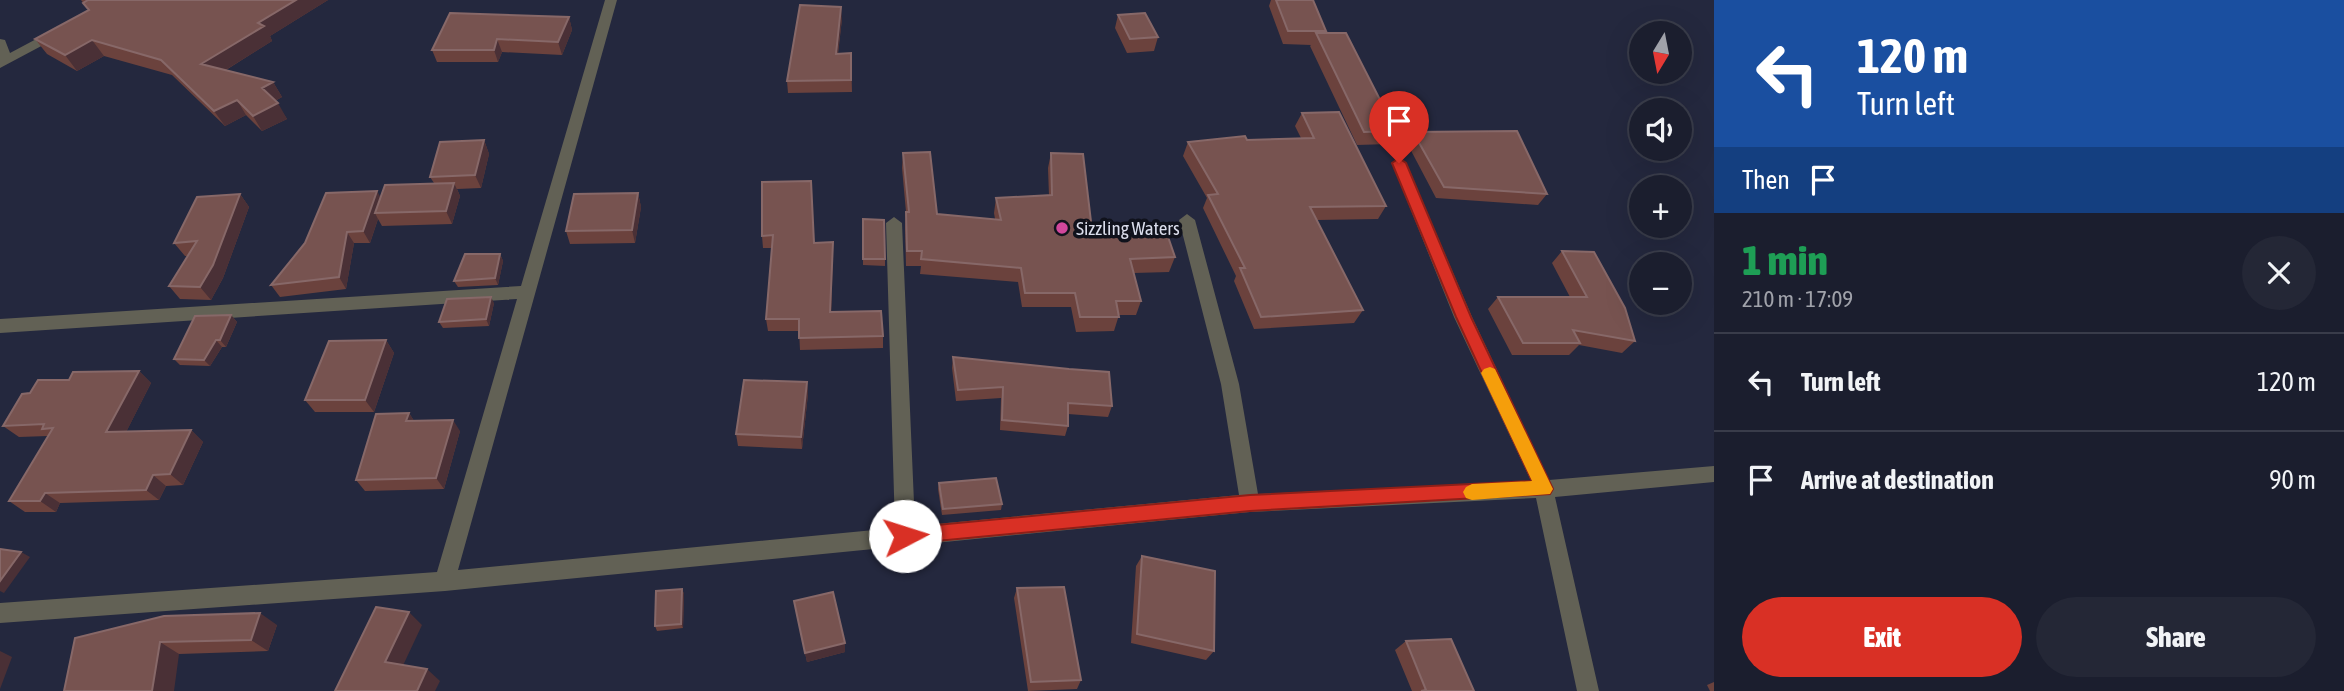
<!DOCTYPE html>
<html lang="en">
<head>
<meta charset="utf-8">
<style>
	body { margin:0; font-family:"Asap Condensed",sans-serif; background:#242736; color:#f1f3f6; height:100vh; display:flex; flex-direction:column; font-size:26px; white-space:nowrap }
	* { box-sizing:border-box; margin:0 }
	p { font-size:23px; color:#a0a2aa }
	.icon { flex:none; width:38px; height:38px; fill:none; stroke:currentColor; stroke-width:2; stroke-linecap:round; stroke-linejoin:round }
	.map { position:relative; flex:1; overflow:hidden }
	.side { display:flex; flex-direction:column; background:#1b1e2e; width:630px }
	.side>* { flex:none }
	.hud { background:#1a4fa0; color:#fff; overflow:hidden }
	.needle { width:46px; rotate:190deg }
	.controls { position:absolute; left:1629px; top:21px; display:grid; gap:14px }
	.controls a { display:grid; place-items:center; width:63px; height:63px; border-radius:50%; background:#1b1e2e; box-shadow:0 7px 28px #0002,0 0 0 2px #393c4a; font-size:35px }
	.pin { position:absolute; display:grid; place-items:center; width:60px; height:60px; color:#fff; margin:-72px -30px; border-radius:50% 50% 50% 0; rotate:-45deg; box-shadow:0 0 7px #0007 }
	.pin .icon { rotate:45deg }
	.me { position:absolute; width:77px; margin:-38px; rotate:85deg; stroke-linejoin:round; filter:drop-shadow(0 0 5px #0008) }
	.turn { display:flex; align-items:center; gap:24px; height:147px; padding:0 28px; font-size:32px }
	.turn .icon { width:91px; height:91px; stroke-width:2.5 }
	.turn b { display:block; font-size:49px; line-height:60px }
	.then { display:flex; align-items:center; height:66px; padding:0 28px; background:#0003; gap:14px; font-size:26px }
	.round { display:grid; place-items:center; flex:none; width:74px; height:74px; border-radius:37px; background:#242736 }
	.headline { display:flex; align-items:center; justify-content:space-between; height:119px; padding:0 28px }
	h1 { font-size:42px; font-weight:800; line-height:52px; color:#1e9e55 }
	.primary-button { display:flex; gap:14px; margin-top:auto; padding:14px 28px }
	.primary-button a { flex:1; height:80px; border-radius:42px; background:#d93025; color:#fff; font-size:28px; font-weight:800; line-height:80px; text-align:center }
	.primary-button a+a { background:#242736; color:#f1f3f6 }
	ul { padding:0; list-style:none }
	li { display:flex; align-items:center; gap:21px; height:98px; padding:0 28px; border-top:2px solid #393c4a }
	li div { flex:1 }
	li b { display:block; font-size:26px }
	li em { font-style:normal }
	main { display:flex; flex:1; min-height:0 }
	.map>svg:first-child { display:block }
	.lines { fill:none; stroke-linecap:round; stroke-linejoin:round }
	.minor { fill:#626155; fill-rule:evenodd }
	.wall { fill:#6b423d }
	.shaded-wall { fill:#4a3036 }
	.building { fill:#775350; stroke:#876868; stroke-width:2 }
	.route { fill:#d93025; stroke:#8d1f18; stroke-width:2 }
	.slow { fill:#f59e0b }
	.hotel-dot { fill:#d1479c; stroke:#10121c; stroke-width:2.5 }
	.labels { text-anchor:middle; stroke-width:7; stroke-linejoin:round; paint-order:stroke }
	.poi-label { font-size:19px; fill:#dbdeec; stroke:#10121c; text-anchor:start }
</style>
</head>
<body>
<main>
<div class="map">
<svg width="1714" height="691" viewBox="0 0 1714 691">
	<rect width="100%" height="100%" fill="#24283e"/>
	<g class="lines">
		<!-- minor -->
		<path class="minor" d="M605,0H617L458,570L895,528L886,223L894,217L902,223L915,526L1239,495L1221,384L1179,220L1187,214L1195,220L1239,384L1258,494L1531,481L1454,317L1392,163L1399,158L1406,163L1472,317L1549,480L1714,466V482L1555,497L1599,691H1577L1536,498L1250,512L445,591L0,623V603L437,572L517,299L0,333V319L521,286Z
			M57,28L62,29V35L0,68V39L5,40L10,53Z"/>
	</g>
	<!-- wall -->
	<path class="wall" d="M81,0H328L270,36L272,41L226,70L273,82L282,97L275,101L287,119L262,131L246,115L225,126L172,75L104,56L77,71L47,54L35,39L89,10Z
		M1271,0H1313L1326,31V33L1396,131L1389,144L1357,145L1310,46L1311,45L1283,44L1269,6Z
		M1118,15L1158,37L1154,51L1127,53L1115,28Z
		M569,17L572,30L562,55L502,52L498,62H437L432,50Z
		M842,19L838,54L851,53L852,92L788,93L787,81Z
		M1302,113L1386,206L1378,219L1317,220L1363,310L1354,323L1254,329L1234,281L1236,276L1203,208L1207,198L1183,156L1188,142L1301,138L1295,126Z
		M1413,132L1547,194L1538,205L1436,198L1407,143Z
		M484,140L489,154L481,188L457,189L460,196L452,224L382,226L378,219L370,243H354L346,289L280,297L271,285L380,197L434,183L430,177Z
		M903,153L937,214L995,219L994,213L996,198L1049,196L1048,168L1051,153L1092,230L1175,257L1169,272L1134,273L1141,301L1136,315H1119L1114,331L1076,332L1071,307H1022L1018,282L920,274L921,266H906L905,227L906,212L902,168Z
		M762,182L814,243L833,242L831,312L883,336V348L800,350L799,331H768L766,319L772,248H763L762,236Z
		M638,193L641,207L635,243L570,244L566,231Z
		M240,194L249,207L223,278L211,300L180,299L169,286L188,256H185L174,243Z
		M863,219L885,259V266L863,265Z
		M1562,251L1635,341L1622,353L1579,345L1569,355H1512L1488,309L1498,297H1570L1552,263Z
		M500,254L503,261L498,285L458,287L454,281Z
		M494,303L489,326L443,328L439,322Z
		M231,315L237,322L226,347H222L210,366L180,365L174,359Z
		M386,340L394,353L374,412H315L305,400Z
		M953,357L1112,406L1108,417L1068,414V426L1065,436L1000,430L1001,398L956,401L952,368Z
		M139,371L151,383L126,432L191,430L203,442L183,485L166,486L159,500L60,503L56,512H25L9,501L48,436L19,437L3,426L30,393L69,380Z
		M807,382L808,394L802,449L738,446L736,434Z
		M409,413L414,421L460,431L444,489L365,491L356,480Z
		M939,483L1002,504L1001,510L942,515L938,489Z
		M1142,556L1214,651L1206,660L1131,643L1136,566Z
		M1017,588L1081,680L1077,689L1028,691L1014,598Z
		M682,589L684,594L683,628L657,631L655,626Z
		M794,601L845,643V652L807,662Z
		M277,625L268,651L179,654L75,638Z
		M1406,641L1470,685L1474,691H1412L1395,650Z
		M1714,682V691H1710L1707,685Z"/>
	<!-- shaded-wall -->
	<path class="shaded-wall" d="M296,0H328L270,36L272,41L211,79L201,64L258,23Z
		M841,7L842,19L836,66V54Z
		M569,17L572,30L562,55L558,42Z
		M497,39L502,52L498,62L494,50Z
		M92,40L104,56L77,71L65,55Z
		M273,82L282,97L271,103L262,88Z
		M237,100L246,115L225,126L214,111Z
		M278,103L287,119L262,131L253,116Z
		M484,140L489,154L481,188L475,175Z
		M454,183L460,196L452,224L446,211Z
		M377,191L384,203L375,213L378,219L370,243L363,231Z
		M638,193L641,207L635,243L632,230Z
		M240,194L249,207L223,278L211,300L200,287Z
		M347,232L354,243L346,289L339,277Z
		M833,242V254L831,324L830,312Z
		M500,254L503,261L498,285L495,278Z
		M491,297L494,303L489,326L486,319Z
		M231,315L237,322L226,347L220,340Z
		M216,340L222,347L210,366L204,360Z
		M386,340L394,353L374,412L365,400Z
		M139,371L151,383L120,444L106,432Z
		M807,382L808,394L802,449L801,437Z
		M409,413L416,424L406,421Z
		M453,420L460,431L444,489L436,478Z
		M191,430L203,442L183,485L170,474Z
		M153,475L166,486L159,500L146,490Z
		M45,493L60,503L56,512L40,501Z
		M21,552L30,557L4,593L0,591V581Z
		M682,589L684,594L683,628L681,624Z
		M409,612L422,625L399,674L385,662Z
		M260,613L277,625L268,651L251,640Z
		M160,642L179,654L174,691H152Z
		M845,643V652L807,662L805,653Z
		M0,651L12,657L0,689Z
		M427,669L440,681L435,691H417Z"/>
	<!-- building -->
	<path class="building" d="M88,0H296L258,23L264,26L201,64L273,82L262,88L278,103L253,116L237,100L214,111L161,60L92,40L65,55L35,39L89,10L83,3Z
		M1276,0H1313L1326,31H1288Z
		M800,5L841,7L836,54L851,53V80L787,81Z
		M450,13L569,17L558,42L497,39L494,50H432Z
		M1145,13L1158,37L1130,39L1118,15Z
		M1316,33H1346L1396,131L1364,132Z
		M1339,112L1386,206L1310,207L1363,310L1261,317L1240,268H1245L1208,195L1218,194L1188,142L1245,136L1247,140L1314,138L1302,113Z
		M1517,131L1547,194L1444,187L1413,132Z
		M484,140L475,175L430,177L440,142Z
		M930,152L937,214L1001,220L996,198L1052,195L1051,153L1083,154L1092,230L1165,228L1175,257L1130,259L1141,301H1116L1119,317H1080L1075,293H1025L1021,268L921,259L922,251H907L906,212H909L903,153Z
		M811,181L814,243L833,242L830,312L881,311L883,336L799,338V319H766L773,235L762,236V182Z
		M454,183L446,211L375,213L385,185Z
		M377,191L363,231L347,232L339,277L271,285L305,243L326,193Z
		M638,193L632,230L566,231L574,194Z
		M240,194L213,265L200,287L169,286L197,241L174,243L197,197Z
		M863,219L884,220L885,259H863Z
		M1562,251L1594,252L1625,308L1635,341L1573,330L1580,343H1523L1498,297H1587Z
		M465,254H500L495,278L454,281Z
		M491,297L486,319L439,322L447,299Z
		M231,315L220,340H216L204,360L174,359L195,316Z
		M386,340L365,400H305L329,341Z
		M953,357L1069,369L1109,372L1112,406L1068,403V426L1002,420L1003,387L958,390Z
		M139,371L106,432L191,430L170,474L153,475L146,490L45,493L40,501H9L53,428L42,429L44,424L3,426L22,394L30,393L38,380H69L73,372Z
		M744,380L807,382L801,437L736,434Z
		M409,413L406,421L453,420L436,478L356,480L376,414Z
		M996,478L1002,504L943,509L939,483Z
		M0,549L21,552L0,581Z
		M1142,556L1215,571L1214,651L1137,634Z
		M1064,587L1081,680L1031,682L1017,588Z
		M682,589L681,624L655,626L656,591Z
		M833,592L845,643L805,653L794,601Z
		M376,607L409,612L385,662L427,669L417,691H335Z
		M260,613L251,640L160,642L152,691H64L75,638L164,616Z
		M1451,639L1474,691H1421L1426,690L1406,641Z"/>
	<!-- route -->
	<path class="route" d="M1399,158L1406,163L1471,317L1553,489L1550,494L1250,511L905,544L898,542L895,536L898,530L905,528L1250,495L1532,481L1456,317L1392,163Z"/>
	<!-- slow -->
	<path class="slow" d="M1490,367L1495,369L1550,483L1553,489L1550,494L1472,500L1466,498L1463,492L1466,487L1472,484L1532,481L1481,373L1484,369Z"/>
	<!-- markers -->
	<circle class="hotel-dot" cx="1062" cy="228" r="7"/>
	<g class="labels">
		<!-- poi labels -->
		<g class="poi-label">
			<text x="1076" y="235">Sizzling Waters</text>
		</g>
	</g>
</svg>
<div class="controls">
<a><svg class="needle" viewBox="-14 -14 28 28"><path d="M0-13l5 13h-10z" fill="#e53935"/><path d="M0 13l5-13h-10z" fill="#a0a2aa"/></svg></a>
<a><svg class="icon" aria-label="sound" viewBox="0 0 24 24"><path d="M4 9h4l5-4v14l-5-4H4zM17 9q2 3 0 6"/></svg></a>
<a>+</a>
<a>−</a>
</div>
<div class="pin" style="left:1399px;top:163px;background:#d93025"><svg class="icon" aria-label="arrive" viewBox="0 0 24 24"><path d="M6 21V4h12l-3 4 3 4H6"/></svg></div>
<svg class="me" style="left:905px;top:536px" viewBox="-20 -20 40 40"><circle r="19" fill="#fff"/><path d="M0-13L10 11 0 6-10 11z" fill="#d93025"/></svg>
</div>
<section class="side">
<div class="hud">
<div class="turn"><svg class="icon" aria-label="left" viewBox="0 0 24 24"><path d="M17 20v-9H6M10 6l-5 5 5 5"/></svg><div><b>120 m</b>Turn left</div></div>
<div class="then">Then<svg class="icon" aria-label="arrive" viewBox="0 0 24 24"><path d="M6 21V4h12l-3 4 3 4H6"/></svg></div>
</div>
<div class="headline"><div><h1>1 min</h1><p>210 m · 17:09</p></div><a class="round"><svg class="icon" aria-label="close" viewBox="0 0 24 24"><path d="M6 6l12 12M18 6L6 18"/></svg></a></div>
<ul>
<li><svg class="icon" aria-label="left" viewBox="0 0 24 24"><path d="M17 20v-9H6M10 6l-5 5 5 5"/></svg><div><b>Turn left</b></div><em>120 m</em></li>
<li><svg class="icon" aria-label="arrive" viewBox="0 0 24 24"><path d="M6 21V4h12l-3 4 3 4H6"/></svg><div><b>Arrive at destination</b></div><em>90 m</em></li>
</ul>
<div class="primary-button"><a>Exit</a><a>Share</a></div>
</section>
</main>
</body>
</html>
